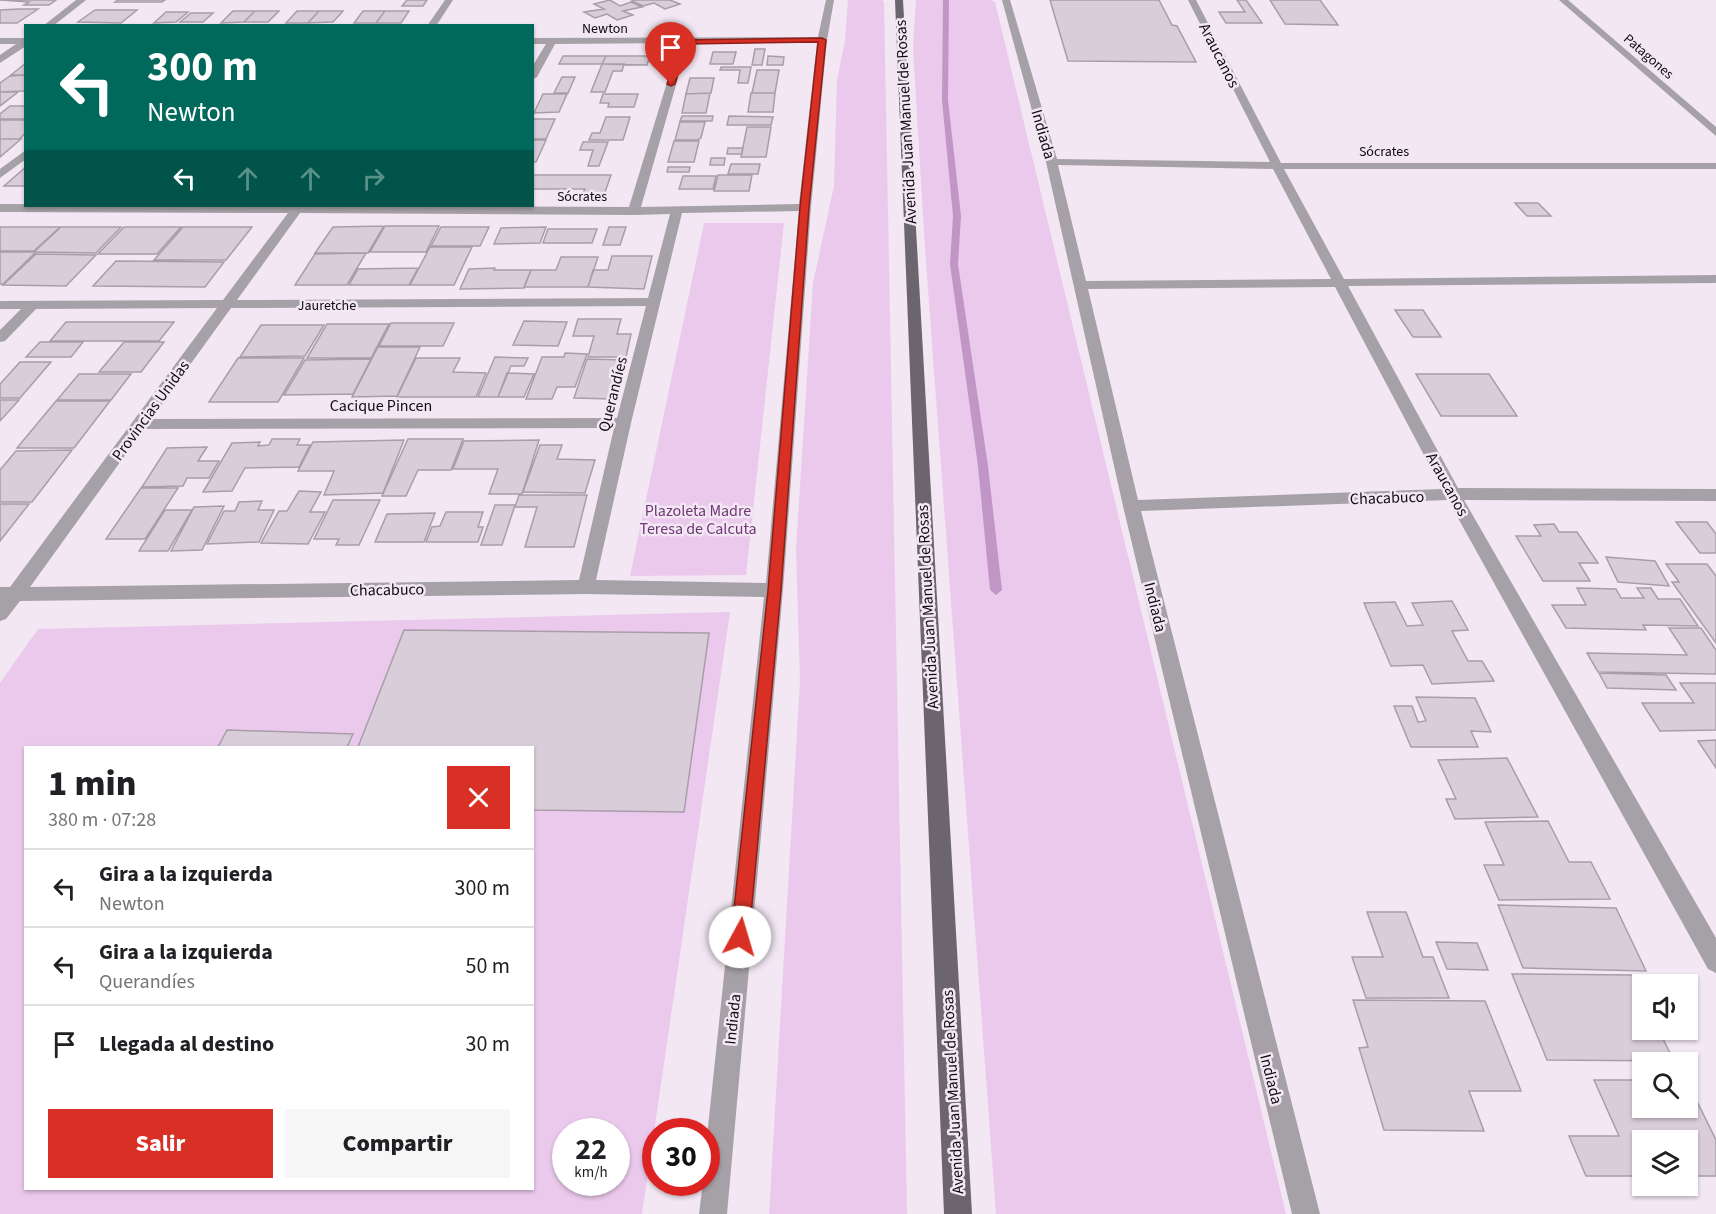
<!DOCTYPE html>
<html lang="es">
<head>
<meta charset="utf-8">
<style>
	body { margin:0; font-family:"Source Sans 3",sans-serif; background:#f6f6f6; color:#202124; height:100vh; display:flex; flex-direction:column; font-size:22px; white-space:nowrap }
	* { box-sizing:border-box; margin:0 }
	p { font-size:20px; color:#757577 }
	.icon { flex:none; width:33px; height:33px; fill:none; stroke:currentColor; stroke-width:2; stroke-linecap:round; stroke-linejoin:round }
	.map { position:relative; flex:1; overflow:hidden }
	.details { position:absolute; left:24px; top:746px; width:510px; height:444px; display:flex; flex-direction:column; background:#fff; border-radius:0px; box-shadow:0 2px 4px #0004 }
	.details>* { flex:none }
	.guide { position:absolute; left:24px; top:24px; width:510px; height:183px; border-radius:0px; box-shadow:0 2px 4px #0004; background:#00695c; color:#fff; overflow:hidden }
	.buttons { position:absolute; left:1632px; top:974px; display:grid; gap:12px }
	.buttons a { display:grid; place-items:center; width:66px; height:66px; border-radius:0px; background:#fff; box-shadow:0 2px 4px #0004; font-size:30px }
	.speed { position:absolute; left:552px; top:1118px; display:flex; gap:12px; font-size:30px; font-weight:700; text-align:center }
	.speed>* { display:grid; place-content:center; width:78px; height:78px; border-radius:50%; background:#fff; box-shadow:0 2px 4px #0004; line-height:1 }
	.speed small { font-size:15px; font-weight:400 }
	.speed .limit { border:9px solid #d22; background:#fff; color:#111 }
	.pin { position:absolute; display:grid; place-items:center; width:51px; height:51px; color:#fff; margin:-62px -26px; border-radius:50% 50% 50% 0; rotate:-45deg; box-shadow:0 0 6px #0007 }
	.pin .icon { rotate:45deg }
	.me { position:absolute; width:66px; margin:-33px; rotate:6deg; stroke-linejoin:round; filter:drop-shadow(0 0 4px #0008) }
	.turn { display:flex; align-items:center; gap:21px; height:126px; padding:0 24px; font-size:27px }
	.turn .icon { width:78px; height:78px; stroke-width:2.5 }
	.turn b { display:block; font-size:42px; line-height:51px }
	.lanes { display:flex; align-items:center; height:57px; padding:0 24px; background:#0003; justify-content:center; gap:30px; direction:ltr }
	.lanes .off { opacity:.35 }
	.round { display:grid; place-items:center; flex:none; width:63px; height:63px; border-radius:0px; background:#f6f6f6 }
	.head { display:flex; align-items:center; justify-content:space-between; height:102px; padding:0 24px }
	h1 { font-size:36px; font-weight:800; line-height:45px }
	.action { display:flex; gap:12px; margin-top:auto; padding:12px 24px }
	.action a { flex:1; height:69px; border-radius:0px; background:#d93025; color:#fff; font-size:24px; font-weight:800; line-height:69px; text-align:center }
	.action a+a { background:#f6f6f6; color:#202124 }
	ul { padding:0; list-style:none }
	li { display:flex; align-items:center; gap:18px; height:78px; padding:0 24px; border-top:2px solid #e0e0e0 }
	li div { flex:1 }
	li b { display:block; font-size:22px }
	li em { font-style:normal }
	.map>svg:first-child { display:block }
	.green { fill:#eac9ec; fill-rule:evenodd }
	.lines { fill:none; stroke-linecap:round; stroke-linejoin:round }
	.stream { fill:#c195c5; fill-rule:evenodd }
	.building { fill:#d9cdd9; stroke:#a89ea9; stroke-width:1.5 }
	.minor { fill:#a6a1a6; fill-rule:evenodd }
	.primary { fill:#6d656e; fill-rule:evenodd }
	.route { fill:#d93025; stroke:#8d1f18; stroke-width:1.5 }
	.labels { text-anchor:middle; stroke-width:5; stroke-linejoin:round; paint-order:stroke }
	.far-street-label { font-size:14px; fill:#0f0c10; stroke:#f2e7f3 }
	.street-label { font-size:16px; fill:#0f0c10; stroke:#f2e7f3 }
	.park-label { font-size:16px; fill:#6f3874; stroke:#f2e7f3 }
</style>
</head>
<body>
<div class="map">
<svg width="1716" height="1214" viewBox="0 0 1716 1214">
	<rect width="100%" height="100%" fill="#f2e7f3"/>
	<!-- green -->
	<path class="green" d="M848,0H882L884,2L907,1214H769L800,681L796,549L813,283L834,186L837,80L845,41Z
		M916,0H990L995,2L1286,1214H996L925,248L913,48Z
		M704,223H784L746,575L630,576Z
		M730,612L642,1214H0V683L38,629ZM26,747H532V1188H26ZM566,1131H616V1182H566Z"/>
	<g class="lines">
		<!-- stream -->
		<path class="stream" d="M943,0H949L948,100L961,216L958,264L988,466L1002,590L996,595L990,590L978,466L950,264L953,216L942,100Z"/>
	</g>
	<!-- building -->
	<path class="building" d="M0,0H56L49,5H24L29,2Z
		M118,0H165L162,2H115Z
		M407,0H427L423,6H402Z
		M610,0L620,6L631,2L642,7L623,11L633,15L617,20L607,14L595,18L584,12L604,9L594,4Z
		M635,0H670L680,4L665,9L654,3L643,6L632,1Z
		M1050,0H1159L1172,25L1177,26L1196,62L1068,61Z
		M1237,0H1246L1262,23H1226L1219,12H1245Z
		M1270,0H1320L1338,25L1285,24Z
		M19,9H38L17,23H0V10Z
		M95,10H137L121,23L78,22Z
		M233,11H255L244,22L221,23Z
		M255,11H279L268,22H244Z
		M297,11H319L308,23H286Z
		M319,11H343L333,22L308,23Z
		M363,11H385L376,23H354Z
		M385,11H409L401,23H376Z
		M166,12H188L176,22L154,23Z
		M191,13H213L203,22H180Z
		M755,49H765L762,65H752Z
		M713,52H736L733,64H710Z
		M563,56H606L602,64H559Z
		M606,56H650L647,65L602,64Z
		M768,56L784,57L783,65H767Z
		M26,63V75H11Z
		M602,64H624L622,71H613L605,92H591Z
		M721,67H751L748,83H738L740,70H720Z
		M757,70H779L775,93H752Z
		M26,75V90L23,91L0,92V83L10,76Z
		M562,77H575L568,93H554Z
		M690,78H714L711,93L686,94Z
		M0,92H18L0,106Z
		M710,93L706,113H682L686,94Z
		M751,93H775L773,112H748Z
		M543,94H567L559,112L534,113Z
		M603,94H638L634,107H608L609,103H600Z
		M10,106H26V119H0V114Z
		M682,116H713L712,121H680Z
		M729,116L773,117L771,125H727Z
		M606,117H630L623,140H589L592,133H600Z
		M532,119H555L546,139H532Z
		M0,120H26V133L19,139H0Z
		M680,122H705L701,138L697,140H675Z
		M747,127H771L766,157H741Z
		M0,139H21L0,157Z
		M532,140H546L536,162H532Z
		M674,141H699L694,162H668Z
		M583,142H608L599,166H588L593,150H580Z
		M728,148H743L742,154H727Z
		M711,158H725L724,165H710Z
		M731,164H760L758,174H728Z
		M26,167V186H4Z
		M668,167H690L689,172H667Z
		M532,175H611L604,195H582L585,189H532Z
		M718,175H752L749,191H714Z
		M683,176H716L713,189H679Z
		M1515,203H1538L1551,216H1527Z
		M384,226L368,253H315L333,227Z
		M385,226H439L426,252H370Z
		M0,227H60L34,251H0Z
		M61,227H121L96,253L34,252Z
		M124,227H181L157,254H98Z
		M183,227H252L226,260H154Z
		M441,227H489L480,246H431Z
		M546,227L540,243L494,244L501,228Z
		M609,227H626L620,245H603Z
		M548,229H597L592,243H543Z
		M430,247H472L454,285H410Z
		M0,252H36L3,284H0Z
		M366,253L347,285H295L315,254Z
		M36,254L96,255L66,286L3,285Z
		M612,256H652L644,289L588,287L593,270H608Z
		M561,257H598L588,287H524L531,270H556Z
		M116,261L224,262L205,287L93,286Z
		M418,268L409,285H349L358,269Z
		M495,268L494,270H531L524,288L460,289L469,269Z
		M1395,310H1423L1441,337H1413Z
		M578,319H621L617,334H631L626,357H588L594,336H573Z
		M524,321L567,322L558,346L513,345Z
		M66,322H174L159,341H50Z
		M391,323H454L443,346H379Z
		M327,324H389L371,358H307Z
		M261,325H324L305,356L240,357Z
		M40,342H83L71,357H26Z
		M124,342H164L141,372H99Z
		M378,347H420L397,396L352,397Z
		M565,353L587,354L575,387H557L552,399H526L542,357H564Z
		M495,357L528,358L524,366H511L498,397H478Z
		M238,358H304L278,402H209Z
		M416,358H460L453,372L486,373L476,397H397Z
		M371,359L353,394L284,395L305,360Z
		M587,359L625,360L613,399L574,398Z
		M20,362H51L20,398H0V384Z
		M507,373L534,374L524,397H498Z
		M79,374H131L111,400H57Z
		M1416,374H1489L1517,416H1441Z
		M0,400H19L0,421Z
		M56,401H110L74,448H17Z
		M272,439H300L297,445H310L299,467L245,468L232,491L203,492L232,443L260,442L258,446L269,445Z
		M408,439H463L451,470H418L406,496H382Z
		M404,440L383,493L324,495L334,471H298L313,442Z
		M539,440L522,494H489L498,469H453L464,441Z
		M540,445H562L557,459L595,460L585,493L523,492Z
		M207,447L198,461H219L209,478H187L183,486L142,487L167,448Z
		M72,450L32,502H0V470L16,451Z
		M141,488H178L145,539H106Z
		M299,491L321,492L310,512H325L308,544L261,543L279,511H287Z
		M519,495H587L574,547H525L537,507H515Z
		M333,500H380L359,545H336L339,539H314Z
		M262,501L258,510H274L259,542L207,544L224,511H235L239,502Z
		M0,504H29L0,541Z
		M495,505H515L502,545H481Z
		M224,506L202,550L171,551L194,507Z
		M165,510H192L168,551H139Z
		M446,512H483L478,527H483L478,542H426L432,527L440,526Z
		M435,513L424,542H375L387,514Z
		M1676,522H1707L1716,534V553H1700Z
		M1554,524L1559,532H1577L1598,563H1579L1590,581H1543L1516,536H1541L1534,525Z
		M1606,557L1655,561L1669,586L1618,582Z
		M1666,564H1707L1716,576V643L1672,582H1679Z
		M1577,588L1616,589L1621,598H1644L1637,588H1651L1658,599H1680L1698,626L1643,625L1646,630L1566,628L1552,605H1586Z
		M1452,601L1468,630L1452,631L1468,661H1482L1494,681L1432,684L1423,665L1391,666L1364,603L1395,602L1407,626L1423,625L1412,603Z
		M1669,628H1701L1716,650V674L1598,672L1587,653L1687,655Z
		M404,630L709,633L684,812L532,810V747H358Z
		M1599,673L1666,675L1676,690L1607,688Z
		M1680,683H1716V730L1660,731L1642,703H1694Z
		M1416,697L1475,698L1491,732L1471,731L1478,747H1411L1394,706H1412L1418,722L1426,721Z
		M227,730L353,734L347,747H218Z
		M1716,740V768L1698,741Z
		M1507,758L1538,817L1455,819L1446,799H1456L1438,760Z
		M1548,821L1569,862H1591L1610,899L1499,900L1484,865H1504L1485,822Z
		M1498,905L1616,908L1646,971L1523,968Z
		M1367,912H1406L1423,957H1433L1449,998H1366L1352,957H1383Z
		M1436,942L1477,943L1488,970L1447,969Z
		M1512,974L1632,975L1642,997V1029H1658L1674,1061L1547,1060Z
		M1353,1000L1485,1001L1521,1091H1469L1484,1131L1384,1130L1359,1048L1368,1047Z
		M1594,1080H1642V1107H1688V1083L1716,1140V1176H1688V1140H1642V1176H1586L1569,1136H1619Z"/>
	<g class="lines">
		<!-- minor -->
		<path class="minor" d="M76,0H86L53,26H43Z
			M445,0H453L436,26H427Z
			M826,0H834L827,40L811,207L783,590L727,1214H699L703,1182H706V1146L764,597L586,594L20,601L6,619L0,621V587H10L217,308L36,309L5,341L0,342V330L21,309H0V301L223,300L288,213L0,212V204L629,207L679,43L555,44L537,77L532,80V67L546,44H532V38L818,37ZM688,43H817L799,204L641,207ZM799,211L766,583L596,580L631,423L682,213ZM300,213L634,215L670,214L648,298L237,300ZM646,306L617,418L151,419L231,308ZM614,428L579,580L30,587L144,429Z
			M1002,0H1010L1057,159L1270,162L1188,0H1196L1281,163H1716V169H1284L1344,279L1716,275V283L1348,286L1458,488L1716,489V501L1464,500L1716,938V973L1708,969L1448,500L1141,511L1320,1214H1292L1123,506L1046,162ZM1058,165L1273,169L1331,279L1086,281ZM1335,287L1442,489L1138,500L1088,289Z
			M1559,0H1568L1716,127V136Z
			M0,38H26V46L0,63V55L16,44H0Z
			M26,150V159L0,178V169Z"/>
		<!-- primary -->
		<path class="primary" d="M895,0H903L972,1214H944Z"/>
	</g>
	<!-- route -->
	<path class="route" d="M822,38L826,40L809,207L781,590L749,937L746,943L740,945L734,943L731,937L768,590L800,207L818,42L687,44L675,84L671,86L667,84L681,40Z"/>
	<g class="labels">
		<!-- far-street labels -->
		<g class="far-street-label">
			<text x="605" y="33">Newton</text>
			<text transform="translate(1649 56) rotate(41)" y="5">Patagones</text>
			<text x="1384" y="156">Sócrates</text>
			<text x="582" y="201">Sócrates</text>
			<text x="327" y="310">Jauretche</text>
		</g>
		<!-- street labels -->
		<g class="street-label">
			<text transform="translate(1220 55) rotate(63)" y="6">Araucanos</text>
			<text transform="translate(905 122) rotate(-93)" y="6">Avenida Juan Manuel de Rosas</text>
			<text transform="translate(1044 134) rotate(74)" y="6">Indiada</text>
			<text transform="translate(612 394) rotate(-76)" y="6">Querandíes</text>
			<text x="381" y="411">Cacique Pincen</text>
			<text transform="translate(150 410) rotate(-54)" y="6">Provincias Unidas</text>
			<text transform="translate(1448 484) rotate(61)" y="6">Araucanos</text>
			<text transform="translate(1387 497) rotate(-2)" y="6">Chacabuco</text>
			<text transform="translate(387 589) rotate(-1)" y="6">Chacabuco</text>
			<text transform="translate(927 607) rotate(-93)" y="6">Avenida Juan Manuel de Rosas</text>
			<text transform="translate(1156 607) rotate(76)" y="6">Indiada</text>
			<text transform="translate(732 1019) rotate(-84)" y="6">Indiada</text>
			<text transform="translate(1272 1079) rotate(76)" y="6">Indiada</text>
			<text transform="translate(952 1092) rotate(-93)" y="6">Avenida Juan Manuel de Rosas</text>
		</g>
		<!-- park labels -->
		<g class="park-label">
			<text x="698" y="516">Plazoleta Madre<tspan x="698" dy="18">Teresa de Calcuta</tspan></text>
		</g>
	</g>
</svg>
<div class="buttons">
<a><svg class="icon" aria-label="sound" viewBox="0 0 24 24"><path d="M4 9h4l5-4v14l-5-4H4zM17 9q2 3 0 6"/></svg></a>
<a><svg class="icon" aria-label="search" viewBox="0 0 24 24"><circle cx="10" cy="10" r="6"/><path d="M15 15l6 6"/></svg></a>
<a><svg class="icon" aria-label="layers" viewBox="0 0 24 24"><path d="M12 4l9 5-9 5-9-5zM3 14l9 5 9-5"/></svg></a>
</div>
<div class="speed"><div>22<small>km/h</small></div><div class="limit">30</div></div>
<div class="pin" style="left:671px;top:84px;background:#d93025"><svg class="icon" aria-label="arrive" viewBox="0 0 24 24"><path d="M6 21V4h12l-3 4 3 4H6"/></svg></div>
<svg class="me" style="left:740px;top:937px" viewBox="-20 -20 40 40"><circle r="19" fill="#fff"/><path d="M0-13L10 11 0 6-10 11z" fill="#d93025"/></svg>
<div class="guide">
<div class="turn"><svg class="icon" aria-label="left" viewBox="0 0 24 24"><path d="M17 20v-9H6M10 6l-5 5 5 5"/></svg><div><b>300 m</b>Newton</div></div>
<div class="lanes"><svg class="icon" aria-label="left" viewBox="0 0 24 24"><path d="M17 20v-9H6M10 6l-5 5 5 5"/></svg><svg class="icon off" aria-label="ahead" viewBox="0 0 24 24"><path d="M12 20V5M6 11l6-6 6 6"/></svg><svg class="icon off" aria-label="ahead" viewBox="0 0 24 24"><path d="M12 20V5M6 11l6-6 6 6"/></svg><svg class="icon off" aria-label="right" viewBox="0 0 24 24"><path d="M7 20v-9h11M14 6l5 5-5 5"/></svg></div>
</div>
<section class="details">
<div class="head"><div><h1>1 min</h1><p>380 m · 07:28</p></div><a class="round" style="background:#d93025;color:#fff"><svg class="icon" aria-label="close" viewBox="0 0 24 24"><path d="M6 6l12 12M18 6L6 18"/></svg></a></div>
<ul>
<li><svg class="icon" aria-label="left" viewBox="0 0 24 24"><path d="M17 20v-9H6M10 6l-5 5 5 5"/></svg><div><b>Gira a la izquierda</b><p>Newton</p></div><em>300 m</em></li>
<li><svg class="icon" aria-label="left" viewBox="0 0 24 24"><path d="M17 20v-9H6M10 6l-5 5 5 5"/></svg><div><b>Gira a la izquierda</b><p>Querandíes</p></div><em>50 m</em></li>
<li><svg class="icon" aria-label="arrive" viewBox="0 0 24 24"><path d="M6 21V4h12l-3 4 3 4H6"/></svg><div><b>Llegada al destino</b></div><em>30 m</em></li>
</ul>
<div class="action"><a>Salir</a><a>Compartir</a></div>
</section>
</div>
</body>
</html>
